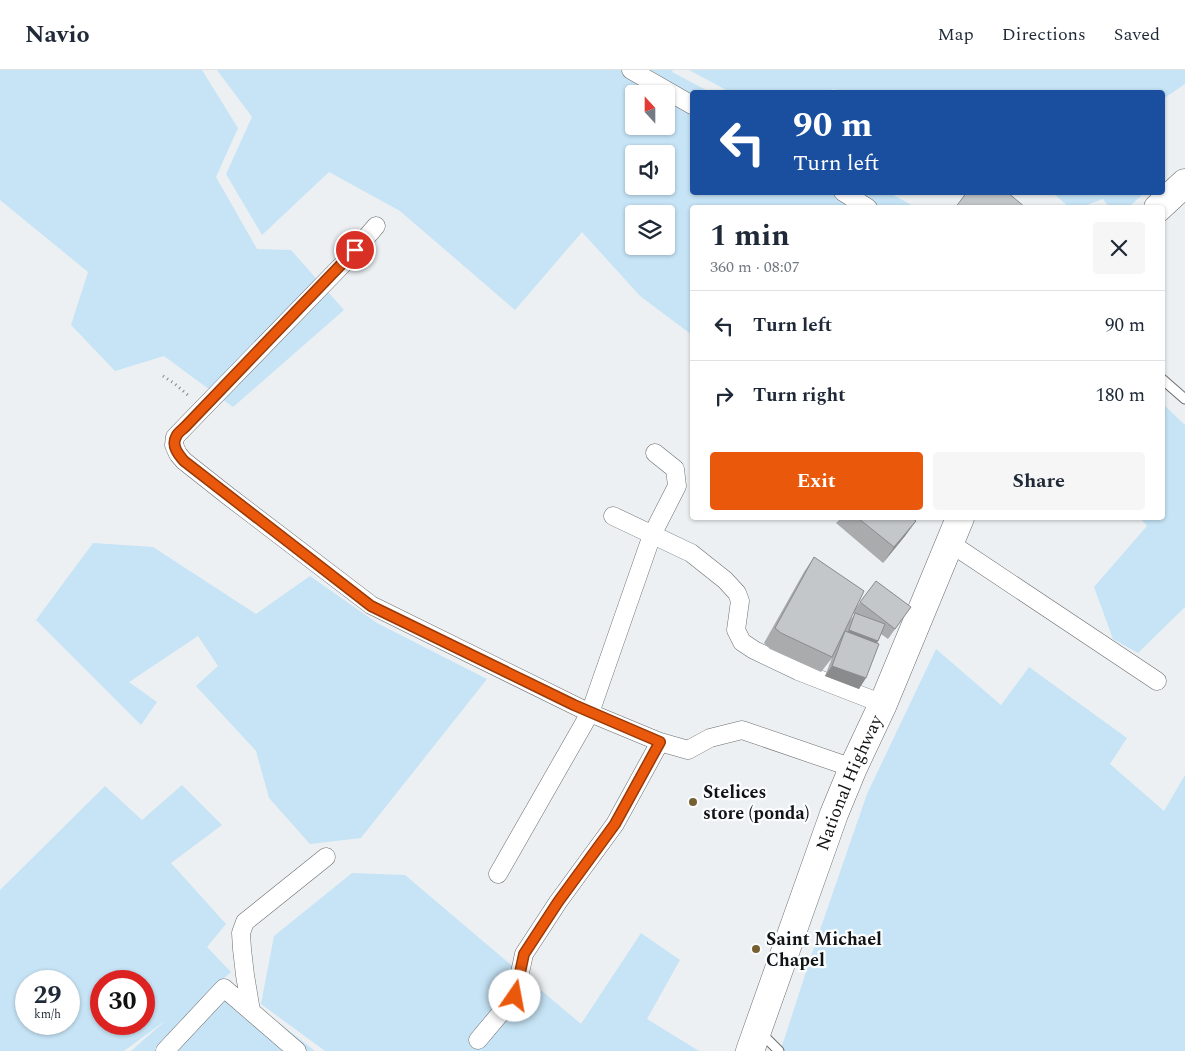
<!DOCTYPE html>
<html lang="en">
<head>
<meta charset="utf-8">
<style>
	body { margin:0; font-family:Spectral,serif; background:#f6f6f7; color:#1f2937; height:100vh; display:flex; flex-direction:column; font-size:19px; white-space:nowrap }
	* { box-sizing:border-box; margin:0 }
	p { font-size:16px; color:#747a83 }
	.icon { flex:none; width:28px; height:28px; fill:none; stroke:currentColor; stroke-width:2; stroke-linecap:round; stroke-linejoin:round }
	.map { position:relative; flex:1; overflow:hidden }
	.panel { position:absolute; left:690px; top:135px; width:475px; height:315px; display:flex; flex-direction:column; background:#fff; border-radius:5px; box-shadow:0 1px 4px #0004 }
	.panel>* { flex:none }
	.hud { position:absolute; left:690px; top:20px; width:475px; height:105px; border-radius:5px; box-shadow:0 1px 4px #0004; background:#1a4fa0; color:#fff; overflow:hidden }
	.needle { width:32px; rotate:339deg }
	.tools { position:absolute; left:625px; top:15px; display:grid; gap:10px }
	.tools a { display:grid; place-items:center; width:50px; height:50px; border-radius:5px; background:#fff; box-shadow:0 1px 4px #0004; font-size:25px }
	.speed { position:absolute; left:15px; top:900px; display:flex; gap:10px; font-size:25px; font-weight:700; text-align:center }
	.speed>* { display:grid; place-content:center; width:65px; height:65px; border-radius:50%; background:#fff; box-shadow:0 1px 4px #0004; line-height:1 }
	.speed small { font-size:12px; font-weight:400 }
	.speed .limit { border:8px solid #d22; background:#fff; color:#111 }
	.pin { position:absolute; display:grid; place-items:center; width:42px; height:42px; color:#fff; margin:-21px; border:2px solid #fff; border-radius:50%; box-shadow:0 1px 5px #0007 }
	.me { position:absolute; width:55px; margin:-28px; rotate:12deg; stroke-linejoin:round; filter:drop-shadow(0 0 4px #0008) }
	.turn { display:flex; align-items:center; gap:18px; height:105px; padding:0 20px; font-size:22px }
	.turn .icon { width:65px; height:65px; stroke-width:2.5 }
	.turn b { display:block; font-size:35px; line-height:42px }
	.round { display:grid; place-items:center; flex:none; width:52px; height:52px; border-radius:5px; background:#f6f6f7 }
	.headline { display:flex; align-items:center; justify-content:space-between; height:85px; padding:0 20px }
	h1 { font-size:30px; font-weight:700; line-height:38px }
	.cta { display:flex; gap:10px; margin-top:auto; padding:10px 20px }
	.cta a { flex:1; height:58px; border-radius:5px; background:#ea580c; color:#fff; font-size:20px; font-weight:700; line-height:58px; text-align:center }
	.cta a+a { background:#f6f6f7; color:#1f2937 }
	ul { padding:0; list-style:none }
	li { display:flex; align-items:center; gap:15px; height:70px; padding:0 20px; border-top:1px solid #e0e1e3 }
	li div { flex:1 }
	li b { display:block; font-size:19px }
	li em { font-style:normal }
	header { display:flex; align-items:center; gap:30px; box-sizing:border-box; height:70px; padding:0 25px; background:#fff; border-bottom:1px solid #e0e1e3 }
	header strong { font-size:24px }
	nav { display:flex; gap:28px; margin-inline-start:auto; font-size:18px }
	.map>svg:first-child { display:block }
	.green { fill:#c6e4f6; fill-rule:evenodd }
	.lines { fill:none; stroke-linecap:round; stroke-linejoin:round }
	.lane-casing { stroke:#6b6d6f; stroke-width:11 }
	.street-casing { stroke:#6b6d6f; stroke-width:19 }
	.primary-casing { stroke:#6b6d6f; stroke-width:29 }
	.path { stroke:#838687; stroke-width:3; stroke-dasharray:1 4; stroke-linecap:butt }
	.lane { stroke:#fff; stroke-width:9 }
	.street { stroke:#fff; stroke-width:18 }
	.primary { stroke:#fff; stroke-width:28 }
	.wall { fill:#a9abad; fill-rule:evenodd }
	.shaded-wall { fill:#898b8d }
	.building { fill:#c4c7c9; stroke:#898b8d }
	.route-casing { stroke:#983908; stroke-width:12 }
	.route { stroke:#ea580c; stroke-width:9 }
	.poi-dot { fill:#766030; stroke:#fafdff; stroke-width:2 }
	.labels { text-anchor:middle; stroke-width:4.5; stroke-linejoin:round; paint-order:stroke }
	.street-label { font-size:18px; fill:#121313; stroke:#fafdff }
	.poi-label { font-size:18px; font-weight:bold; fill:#121313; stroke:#fafdff; text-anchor:start }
</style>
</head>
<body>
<header>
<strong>Navio</strong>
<nav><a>Map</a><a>Directions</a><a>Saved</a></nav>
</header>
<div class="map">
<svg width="1185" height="981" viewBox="0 0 1185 981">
	<rect width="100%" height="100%" fill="#ecf0f2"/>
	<!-- green -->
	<path class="green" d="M0,0H202L238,58L216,107L257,179L291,180L344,240L233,337L164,286L115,301L71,255L88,202L0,130Z
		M217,0H673L672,2L710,22H692V122L890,123L915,137L692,138V265L640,226L582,162L515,240L400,141L329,102L262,165L226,104L252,47ZM634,24H666V56H634ZM634,84H666V116H634ZM634,144H666V176H634Z
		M689,0H1185V14L1163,29L1162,22H840L834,19L826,22H730Z
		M1053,123H1144L1128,138L1109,137L1103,129L1081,137H1069Z
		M1163,334L1185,355V537L1138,583L1113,569L1094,517L1147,456L1140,448H1162Z
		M93,473L153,477L256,544L310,506L377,553L487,609L361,768L310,774L269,728L256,681L196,616L218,596L198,566L129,612L157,632L141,655L36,550Z
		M936,579L1001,635L1029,597L1127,668L1110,694L1164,741L1185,705V981H780L785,967L813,880L867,724Z
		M182,715L222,755L171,793L226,854L207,877L231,902L223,909L315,981H131L166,950L124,981H0V820L105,716L142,750ZM26,911H69V954H26ZM101,911H144V954H101Z
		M352,803L405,805L581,954L641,863L680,890L647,949L699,981H325L261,934L274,866Z"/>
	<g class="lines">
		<defs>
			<path id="lane" d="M1162,309L1185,329
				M760,962L779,981"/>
			<path id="street" d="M631,0L692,35
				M843,122L868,138
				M376,156L345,192L204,337L175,367L174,375L178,384L184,391L227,425L371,535L590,643L660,672L688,680L710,668L742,660L853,698
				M613,446L691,483L725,510L737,523L740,531L736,560L742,572L754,580L798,601L883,634
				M950,473L1157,611
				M498,804L590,643L652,465L677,416L675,399L655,383
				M251,941L245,905L242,879L241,863L245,852L326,787
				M478,970L515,926L524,884L558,832L615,754L660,672
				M165,981L224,918L297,981"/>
			<g id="primary">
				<path d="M1158,138L1185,113"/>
				<path id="s1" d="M750,981L834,744L853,698L883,634L960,448"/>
			</g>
		</defs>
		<!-- lane casing -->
		<use href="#lane" class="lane-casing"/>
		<!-- street casing -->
		<use href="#street" class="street-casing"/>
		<!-- primary casing -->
		<use href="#primary" class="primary-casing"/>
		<!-- path -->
		<path class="path" d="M163,306L175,314L189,326"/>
		<!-- lane -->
		<use href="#lane" class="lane"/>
		<!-- street -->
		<use href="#street" class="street"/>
		<!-- primary -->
		<use href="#primary" class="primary"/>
	</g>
	<!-- wall -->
	<path class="wall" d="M841,448H912L916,451L905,466L883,493L836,453Z
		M814,487L855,539L860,532L911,537L888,569L881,564L859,619L825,606L832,588L821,602L770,579L764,573L804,502ZM853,543L855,544L848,553L845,561L843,564Z"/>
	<!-- shaded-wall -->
	<path class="shaded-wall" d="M916,451L905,466L883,493L894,477Z
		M849,560L878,571L871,581L842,570Z
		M832,596L866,608L859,619L825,606Z"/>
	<!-- building -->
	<path class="building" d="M967,122H1007L1026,138H955Z
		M858,448H912L916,451L894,477Z
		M814,487L864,521L832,587L781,563L775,558Z
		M876,511L911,537L895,559L860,532Z
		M855,543L885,554L878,571L849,560Z
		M845,561L879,574L866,608L832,596Z"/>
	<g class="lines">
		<defs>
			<path id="route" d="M355,180L185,357C182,360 177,363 176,367C171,376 179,385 184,391L371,536L574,635L660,672L615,754L558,832L524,884L515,926"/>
		</defs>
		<!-- route casing -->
		<use href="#route" class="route-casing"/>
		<!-- route -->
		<use href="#route" class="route"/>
	</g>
	<!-- markers -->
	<g class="poi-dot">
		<circle cx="693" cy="732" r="5"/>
		<circle cx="756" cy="879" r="5"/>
	</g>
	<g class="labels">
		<!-- street labels -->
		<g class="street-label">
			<text dy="6" stroke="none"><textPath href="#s1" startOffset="286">National Highway</textPath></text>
		</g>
		<!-- poi labels -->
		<g class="poi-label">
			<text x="703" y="728">Stelices<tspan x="703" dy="21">store (ponda)</tspan></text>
			<text x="766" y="875">Saint Michael<tspan x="766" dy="21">Chapel</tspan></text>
		</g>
	</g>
</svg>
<div class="tools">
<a><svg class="needle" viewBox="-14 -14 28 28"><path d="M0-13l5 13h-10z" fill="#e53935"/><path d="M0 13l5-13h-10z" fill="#747a83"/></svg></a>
<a><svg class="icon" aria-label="sound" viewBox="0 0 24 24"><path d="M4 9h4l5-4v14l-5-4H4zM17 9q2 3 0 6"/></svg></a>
<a><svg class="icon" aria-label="layers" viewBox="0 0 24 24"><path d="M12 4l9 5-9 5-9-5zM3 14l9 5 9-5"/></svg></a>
</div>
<div class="speed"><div>29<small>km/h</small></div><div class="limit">30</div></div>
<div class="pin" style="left:355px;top:180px;background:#d93025"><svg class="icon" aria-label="arrive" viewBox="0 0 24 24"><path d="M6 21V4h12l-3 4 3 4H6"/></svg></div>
<svg class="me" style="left:515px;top:926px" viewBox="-20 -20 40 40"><circle r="19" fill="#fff"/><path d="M0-13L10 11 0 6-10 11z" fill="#ea580c"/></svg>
<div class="hud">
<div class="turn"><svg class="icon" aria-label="left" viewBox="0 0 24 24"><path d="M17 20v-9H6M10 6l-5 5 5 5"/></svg><div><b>90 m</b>Turn left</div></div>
</div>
<section class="panel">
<div class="headline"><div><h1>1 min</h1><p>360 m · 08:07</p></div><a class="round"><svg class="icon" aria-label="close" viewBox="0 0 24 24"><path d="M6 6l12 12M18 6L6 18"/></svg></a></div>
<ul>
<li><svg class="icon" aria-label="left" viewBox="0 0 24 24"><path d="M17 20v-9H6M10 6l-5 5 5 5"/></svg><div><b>Turn left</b></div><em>90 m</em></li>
<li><svg class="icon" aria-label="right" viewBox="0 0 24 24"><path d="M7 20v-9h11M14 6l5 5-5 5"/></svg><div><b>Turn right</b></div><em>180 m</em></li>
</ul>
<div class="cta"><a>Exit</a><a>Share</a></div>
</section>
</div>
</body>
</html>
